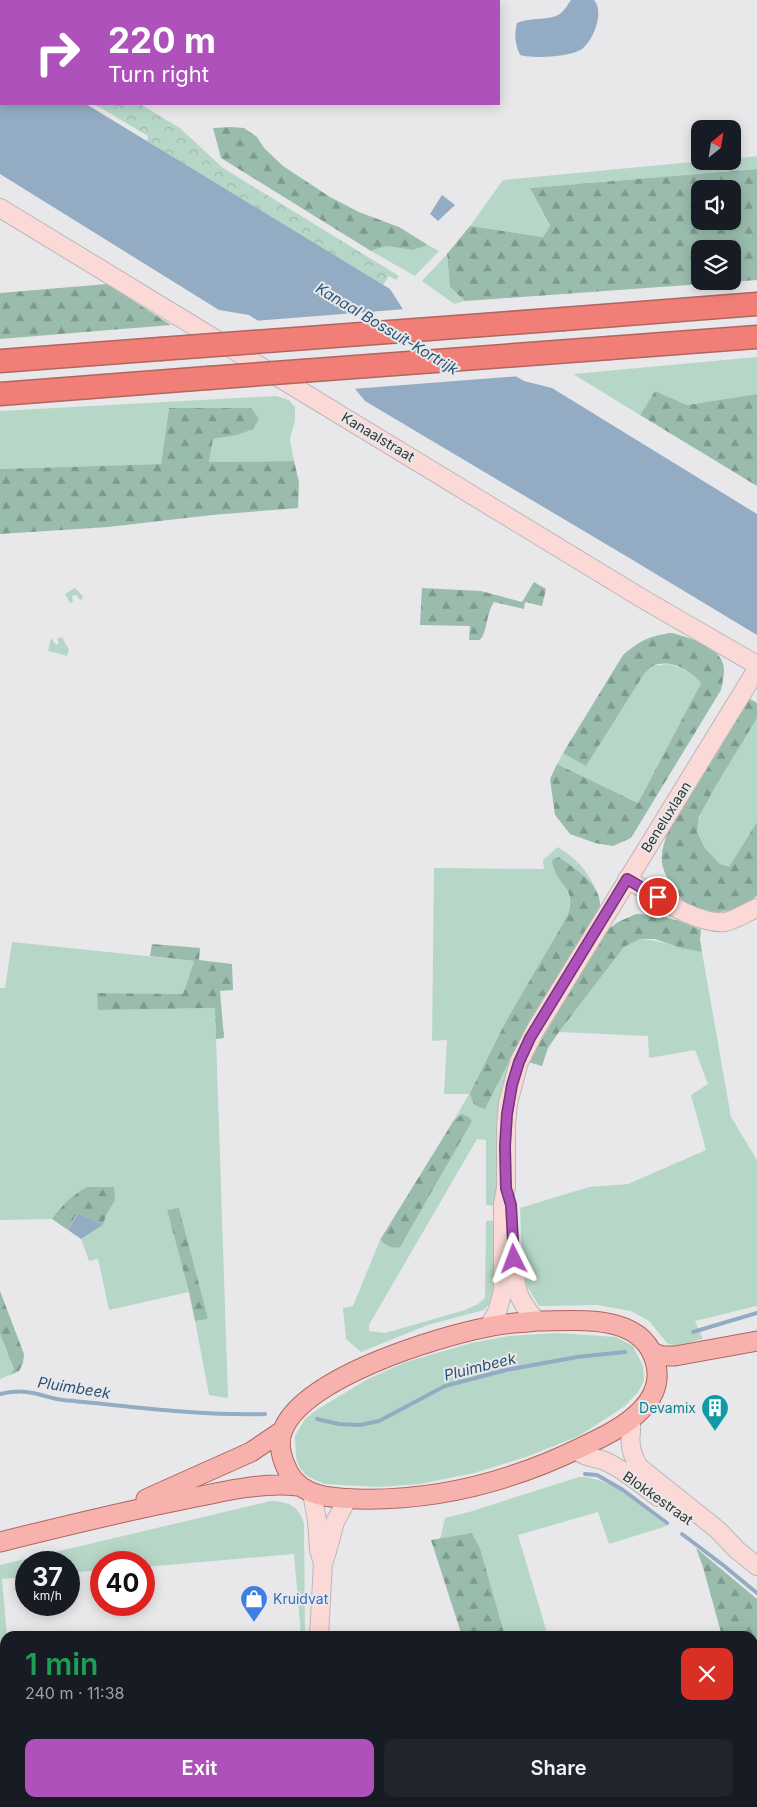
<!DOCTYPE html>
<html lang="en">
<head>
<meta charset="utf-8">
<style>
	body { margin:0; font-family:Inter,sans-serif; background:#20242c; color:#f1f3f6; height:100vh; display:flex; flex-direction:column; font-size:19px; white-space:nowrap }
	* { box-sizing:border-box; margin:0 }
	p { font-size:16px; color:#9ea1a6 }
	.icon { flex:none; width:28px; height:28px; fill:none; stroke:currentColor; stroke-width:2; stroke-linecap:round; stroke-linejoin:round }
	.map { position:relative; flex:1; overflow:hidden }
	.panel { position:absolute; left:0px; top:1631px; width:758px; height:176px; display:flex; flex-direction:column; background:#171b24; border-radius:15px 15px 0 0; box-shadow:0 2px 12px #0003 }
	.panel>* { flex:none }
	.banner { position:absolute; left:0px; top:0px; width:500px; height:105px; box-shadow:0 2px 12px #0003; background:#ae51bb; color:#fff; overflow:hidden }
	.needle { width:32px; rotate:30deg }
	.tools { position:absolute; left:691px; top:120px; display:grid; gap:10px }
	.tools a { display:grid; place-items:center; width:50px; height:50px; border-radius:10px; background:#171b24; box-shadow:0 2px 12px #0003; font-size:25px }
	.speed { position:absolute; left:15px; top:1551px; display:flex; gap:10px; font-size:25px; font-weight:700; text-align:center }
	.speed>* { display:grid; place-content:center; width:65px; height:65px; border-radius:50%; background:#171b24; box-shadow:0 2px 12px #0003; line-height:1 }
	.speed small { font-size:12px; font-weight:400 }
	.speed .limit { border:8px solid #d22; background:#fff; color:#111 }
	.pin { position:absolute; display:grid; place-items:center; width:42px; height:42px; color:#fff; margin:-21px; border:2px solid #fff; border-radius:50%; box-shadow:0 1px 5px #0007 }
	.me { position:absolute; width:55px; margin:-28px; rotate:357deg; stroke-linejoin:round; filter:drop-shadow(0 0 4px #0008) }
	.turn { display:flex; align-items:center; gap:18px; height:105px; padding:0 25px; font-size:22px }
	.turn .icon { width:65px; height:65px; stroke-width:2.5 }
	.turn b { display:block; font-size:35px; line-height:42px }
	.round { display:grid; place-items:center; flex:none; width:52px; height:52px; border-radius:10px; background:#20242c }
	.overview { display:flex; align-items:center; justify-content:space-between; height:85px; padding:0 25px }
	h1 { font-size:30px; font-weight:600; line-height:38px; color:#1e9e55 }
	.primary-button { display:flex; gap:10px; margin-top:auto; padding:10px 25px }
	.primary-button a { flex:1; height:58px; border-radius:10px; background:#ae51bb; color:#fff; font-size:20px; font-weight:600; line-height:58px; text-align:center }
	.primary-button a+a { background:#20242c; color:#f1f3f6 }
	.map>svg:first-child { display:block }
	.green { fill:#b6d7c7 }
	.forest { fill:url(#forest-firs); fill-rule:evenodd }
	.park { fill:url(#park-crowns) }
	.water { fill:#93acc3 }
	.pier { fill:#e8e8eb }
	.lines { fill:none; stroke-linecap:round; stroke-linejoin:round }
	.stream { stroke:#93acc3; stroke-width:4 }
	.secondary-casing { stroke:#b8b8bb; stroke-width:20 }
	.primary-casing { stroke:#b06560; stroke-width:21 }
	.highway-casing { stroke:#b06560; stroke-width:25 }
	.secondary { stroke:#fbd9d6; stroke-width:18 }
	.primary { stroke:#f7b2ad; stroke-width:19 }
	.highway { stroke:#f27f77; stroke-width:22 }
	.highway-bridge-casing { stroke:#b06560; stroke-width:25; stroke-linecap:butt }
	.highway-bridge { stroke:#f27f77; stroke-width:22 }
	.route-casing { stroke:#71357a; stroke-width:12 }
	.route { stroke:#ae51bb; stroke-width:9 }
	.labels { text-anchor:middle; stroke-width:4; stroke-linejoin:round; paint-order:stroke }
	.street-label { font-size:14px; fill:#353536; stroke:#e8e8eb }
	.culture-label { font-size:14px; fill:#0d838f; stroke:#e8e8eb; text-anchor:end }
	.shop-label { font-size:14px; fill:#366cbe; stroke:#e8e8eb; text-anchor:start }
	.water-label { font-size:15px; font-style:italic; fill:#295174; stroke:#e8e8eb }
</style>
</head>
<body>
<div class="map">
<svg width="757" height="1807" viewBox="0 0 757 1807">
	<defs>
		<pattern id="forest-firs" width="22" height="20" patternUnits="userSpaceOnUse" patternTransform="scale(1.25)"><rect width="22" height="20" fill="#9abcac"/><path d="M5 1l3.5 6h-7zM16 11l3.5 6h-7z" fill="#7e9a8d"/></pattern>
		<pattern id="park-crowns" width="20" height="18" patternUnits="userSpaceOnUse" patternTransform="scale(1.25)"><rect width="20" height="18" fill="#b6d7c7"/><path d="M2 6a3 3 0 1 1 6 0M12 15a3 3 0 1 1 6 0" fill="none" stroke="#9db9ac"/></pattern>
	</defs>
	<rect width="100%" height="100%" fill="#e8e8eb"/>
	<!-- green -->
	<path class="green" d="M757,156V169L530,188L550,227L543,237L470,226L503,180L703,161H732L733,159Z
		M428,245L439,251L415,276L371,251L386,246L413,250Z
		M447,254L450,287L465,301L454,304L422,281Z
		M757,357V394L687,405L655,391L640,415L573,374Z
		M276,396L289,400L295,407V421L290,439L294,461L209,462L213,439L237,435L169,408L161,464L0,469V411Z
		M75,588L83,596L82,600L79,599L76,595L72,596L73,601L70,603L65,594Z
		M62,637L69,650L67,656L48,651L51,638L56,645L59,643L57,639Z
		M668,664C682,668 692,672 701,683L638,803L557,764L563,753L586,765L644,674L653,666Z
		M757,718V822L729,868C716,863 699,848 697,832C694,812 745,738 757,718Z
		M558,847C575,858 587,869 595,888L559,857L553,869C565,887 575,894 567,918L506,1021L470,1093L485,1108L513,1052L502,1090L497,1117V1206L486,1205V1140L477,1139L369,1325V1331L385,1333L465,1310L478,1304L485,1298L486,1221L498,1220L497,1295L484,1310L428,1325L361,1352L346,1339L343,1308L353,1306L380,1240L387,1246L462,1114L454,1120L469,1094H444L447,1040L432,1041L434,868L544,869L543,860Z
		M640,939C661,940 681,948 702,952L731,1117L757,1160V1306L695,1321L703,1339L675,1346L667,1343L649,1321L631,1311L597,1305L539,1306L525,1283L522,1258L520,1208L589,1187L628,1184L706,1150L691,1095L708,1084L695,1050L649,1058L648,1036L559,1032L624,947Z
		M12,942L194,961L183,994L98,993V1010L215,1008L228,1398L209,1395L195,1321L208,1319L167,1210L189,1292L109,1310L98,1259L89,1261L81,1239L103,1225L107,1213L115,1201L62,1205L52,1219L0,1220V988H5Z
		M556,1333L616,1337L633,1346L643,1366L644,1381L638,1392L625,1406L579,1436L526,1457L474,1473L420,1484L379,1487L324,1484L307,1476L299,1467L296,1457L295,1436L305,1419L318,1409L368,1379L406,1362L471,1343L509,1336Z
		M0,1334L14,1369L10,1375L0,1379Z
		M579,1477C611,1476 643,1508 667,1526L609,1544L598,1512L518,1535L548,1636H505L480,1548L472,1533L440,1539L445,1518L469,1512Z
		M271,1501C288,1501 300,1507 304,1524L305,1636H301L294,1554L144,1567V1562H101V1570L69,1573V1562H26V1577L2,1579L7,1636H5V1722L0,1715V1565Z
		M753,1791L757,1792V1807H656L673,1803L752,1802Z
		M100,1803H137L134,1807H103Z
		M558,1803H593L594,1807H560Z"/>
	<!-- forest -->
	<path class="forest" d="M232,127L244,128L257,137L264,148L283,166L330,197L359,212L399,227L428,245L413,250L386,246L371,251L221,158L213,128Z
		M757,169V280L465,301L450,287L447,254L470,226L543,237L550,226L530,188ZM700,189H732V221H700ZM700,249H732V281H700Z
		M107,284L171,325L0,339V293Z
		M655,391L687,405L757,394V486L640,415Z
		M169,408H251L259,419L253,429L237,435L213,439L209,462L294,461L299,482L298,508L212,515L108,527L0,534V469L161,464Z
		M534,582L546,589L542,606L525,602L524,609L494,602C486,614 487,633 480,640H469L470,626L420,625L422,588L481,591L522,602Z
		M672,633C690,638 724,647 724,670C724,677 722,684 721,690L631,838L613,846L595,843L570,834L555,815L550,779L557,764L638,803L701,683C691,671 670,658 653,666C650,667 647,672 644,674L586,766L563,753L623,655C641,640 649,636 672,633Z
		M747,697L757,703V718L715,787L699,817L697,832L704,847L720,864L729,867L757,822V896C735,912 710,920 685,902C680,899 677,892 673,887C667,879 660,865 662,855C662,848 665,842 666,836Z
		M559,857C573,868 600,883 600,904C601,915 578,942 572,953C540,1003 511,1055 485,1109C474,1106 472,1103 470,1093L506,1021L567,917C579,885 554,886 552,860Z
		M636,914C663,915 676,919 701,930L700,939L702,952L681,948L655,939H640L624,947L559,1032L548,1048L542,1066L528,1062L607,930L618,922Z
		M152,944L200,948L199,960L232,964L233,990L220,991L224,1038L216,1039L215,1008L98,1010L97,993L183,994L194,961L150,956Z
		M462,1114L469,1117L472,1121L400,1247C391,1249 387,1246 380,1240L454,1120Z
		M87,1187H114L115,1201L107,1213L103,1225L78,1213L75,1217L68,1230L52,1219C62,1204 72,1196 87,1187Z
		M179,1208L208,1319L195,1321L189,1292L167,1210Z
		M0,1291L24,1354L23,1363L19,1371L10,1375L14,1369L0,1334Z
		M472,1533L480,1548L505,1636H462L431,1540Z
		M696,1548L757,1599V1756L752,1742V1636H722L703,1567Z
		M137,1802H308L309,1807H134Z
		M65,1803H100L103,1807H68Z
		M512,1803H558L560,1807H514Z"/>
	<!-- park -->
	<path class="park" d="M94,104H140L180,128L223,168L399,276L396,280L389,276L383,285L169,155L147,141L148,136Z"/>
	<!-- water -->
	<path class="water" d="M571,0H594C605,12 593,41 582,49C571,57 532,59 520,55C515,44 514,35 517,23C530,17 552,21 561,13C565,10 568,4 571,0Z
		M0,51L1,104H86L390,289L404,311L524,381L552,388L757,514V635L631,559L365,401L343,374L249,315L219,310L0,174Z
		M442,195L455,205L438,221L430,214Z
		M78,1213L103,1225L81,1239L68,1230Z"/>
	<!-- pier -->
	<path class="pier" d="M406,309L520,376L352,389L341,376L254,321Z"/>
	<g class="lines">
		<!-- stream -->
		<path class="stream" d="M693,1332L757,1313
			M0,1394C9,1392 18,1391 26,1392C39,1393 51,1399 63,1400C130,1406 197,1416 265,1414
			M317,1419L339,1424L360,1425L379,1421L445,1386L506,1370L577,1357L625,1352
			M585,1474L597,1475L623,1490L667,1523
			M682,1534L723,1565L757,1593"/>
		<defs>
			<path id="secondary" d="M0,208L643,599L757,665
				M627,879C653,894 695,925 725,922C735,920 747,912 757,908
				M514,1255C515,1286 515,1298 537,1321
				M489,1326L497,1312L503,1291V1205L506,1187V1125L508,1103L519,1062L536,1029L757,669
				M630,1420C632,1424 631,1427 631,1432C629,1445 632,1456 639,1467L718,1530L737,1550L757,1566
				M577,1450C583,1457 593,1457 602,1460C622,1468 641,1484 658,1497
				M312,1493L317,1520L319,1550L323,1563L319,1636
				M324,1561L328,1548L335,1522L348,1498
				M320,1802V1807"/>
			<path id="primary" d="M537,1321C579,1321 645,1312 656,1365C660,1383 653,1398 641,1410C626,1426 603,1437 584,1446C513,1481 436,1501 357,1499C332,1498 302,1497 289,1473C282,1461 277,1443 283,1430C303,1378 436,1337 488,1327C504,1323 521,1323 537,1321Z
				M652,1352L662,1356H675L757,1341
				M146,1499L251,1452L282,1431
				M0,1542C60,1527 121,1512 182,1500C221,1492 258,1482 298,1486"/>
			<path id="highway" d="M564,319L757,304
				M610,348L757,337
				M0,361L160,349
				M0,394L208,378"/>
		</defs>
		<!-- secondary casing -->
		<use href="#secondary" class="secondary-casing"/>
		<!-- primary casing -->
		<use href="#primary" class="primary-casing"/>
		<!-- highway casing -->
		<use href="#highway" class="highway-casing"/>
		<!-- secondary -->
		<use href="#secondary" class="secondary"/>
		<!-- primary -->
		<use href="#primary" class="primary"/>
		<!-- highway -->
		<use href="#highway" class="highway"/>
		<defs>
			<path id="highway-bridge" d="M160,349L564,319
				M208,378L610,348"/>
		</defs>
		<!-- highway-bridge casing -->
		<use href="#highway-bridge" class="highway-bridge-casing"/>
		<!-- highway-bridge -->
		<use href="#highway-bridge" class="highway-bridge"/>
	</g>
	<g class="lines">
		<defs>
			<path id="route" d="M514,1259L511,1205L506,1188L505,1146L507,1114L512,1085L519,1062L530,1038L627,879L658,897"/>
		</defs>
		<!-- route casing -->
		<use href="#route" class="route-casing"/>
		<!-- route -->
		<use href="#route" class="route"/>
	</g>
	<!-- icons -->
	<defs>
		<symbol id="building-pin" viewBox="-11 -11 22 30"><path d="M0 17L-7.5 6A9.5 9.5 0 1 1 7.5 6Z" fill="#0f9aa8" stroke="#e8e8eb"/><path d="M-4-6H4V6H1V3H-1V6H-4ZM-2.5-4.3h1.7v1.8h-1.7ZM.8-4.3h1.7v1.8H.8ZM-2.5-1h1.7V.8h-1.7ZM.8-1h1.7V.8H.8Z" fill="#fff"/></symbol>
		<symbol id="shop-pin" viewBox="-11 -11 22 30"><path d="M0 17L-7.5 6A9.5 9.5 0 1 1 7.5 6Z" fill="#3f7fe0" stroke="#e8e8eb"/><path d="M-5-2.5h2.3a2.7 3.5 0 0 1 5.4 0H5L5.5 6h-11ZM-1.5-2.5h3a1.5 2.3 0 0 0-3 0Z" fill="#fff"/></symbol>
	</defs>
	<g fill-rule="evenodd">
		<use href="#building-pin" x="699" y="1392" width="32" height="43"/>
		<use href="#shop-pin" x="238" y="1583" width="32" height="43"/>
	</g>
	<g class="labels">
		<!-- street labels -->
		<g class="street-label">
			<text transform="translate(378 437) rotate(31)" y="5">Kanaalstraat</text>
			<text transform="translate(666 817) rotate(-58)" y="5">Beneluxlaan</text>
			<text transform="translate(658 1498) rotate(35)" y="5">Blokkestraat</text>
		</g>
		<!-- culture labels -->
		<g class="culture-label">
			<text x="696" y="1413">Devamix</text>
		</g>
		<!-- shop labels -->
		<g class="shop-label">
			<text x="273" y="1604">Kruidvat</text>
		</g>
		<!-- water labels -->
		<g class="water-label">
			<text transform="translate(387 329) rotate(31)" y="5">Kanaal Bossuit-Kortrijk</text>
			<text transform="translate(480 1367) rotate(-14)" y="5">Pluimbeek</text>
			<text transform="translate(74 1388) rotate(9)" y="5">Pluimbeek</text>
		</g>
	</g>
</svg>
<div class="tools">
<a><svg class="needle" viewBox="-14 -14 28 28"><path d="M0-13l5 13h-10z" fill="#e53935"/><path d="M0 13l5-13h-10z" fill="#9ea1a6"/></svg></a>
<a><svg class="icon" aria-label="sound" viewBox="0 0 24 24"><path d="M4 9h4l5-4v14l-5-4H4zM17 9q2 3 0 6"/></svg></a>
<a><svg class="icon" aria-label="layers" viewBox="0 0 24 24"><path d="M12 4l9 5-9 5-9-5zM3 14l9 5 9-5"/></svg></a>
</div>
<div class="speed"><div>37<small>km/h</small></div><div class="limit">40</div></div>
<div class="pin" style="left:658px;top:897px;background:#d93025"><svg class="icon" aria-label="arrive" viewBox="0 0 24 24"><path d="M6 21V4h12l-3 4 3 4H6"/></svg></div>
<svg class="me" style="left:514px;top:1259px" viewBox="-20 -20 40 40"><path d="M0-17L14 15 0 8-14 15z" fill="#ae51bb" stroke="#fff" stroke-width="4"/></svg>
<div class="banner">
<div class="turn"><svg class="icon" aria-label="right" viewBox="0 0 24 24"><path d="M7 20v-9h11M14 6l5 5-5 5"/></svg><div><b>220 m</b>Turn right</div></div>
</div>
<section class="panel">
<div class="overview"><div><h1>1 min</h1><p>240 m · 11:38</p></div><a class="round" style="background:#d93025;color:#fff"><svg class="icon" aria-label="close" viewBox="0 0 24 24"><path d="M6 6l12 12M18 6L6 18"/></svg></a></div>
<div class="primary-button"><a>Exit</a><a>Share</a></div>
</section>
</div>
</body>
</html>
